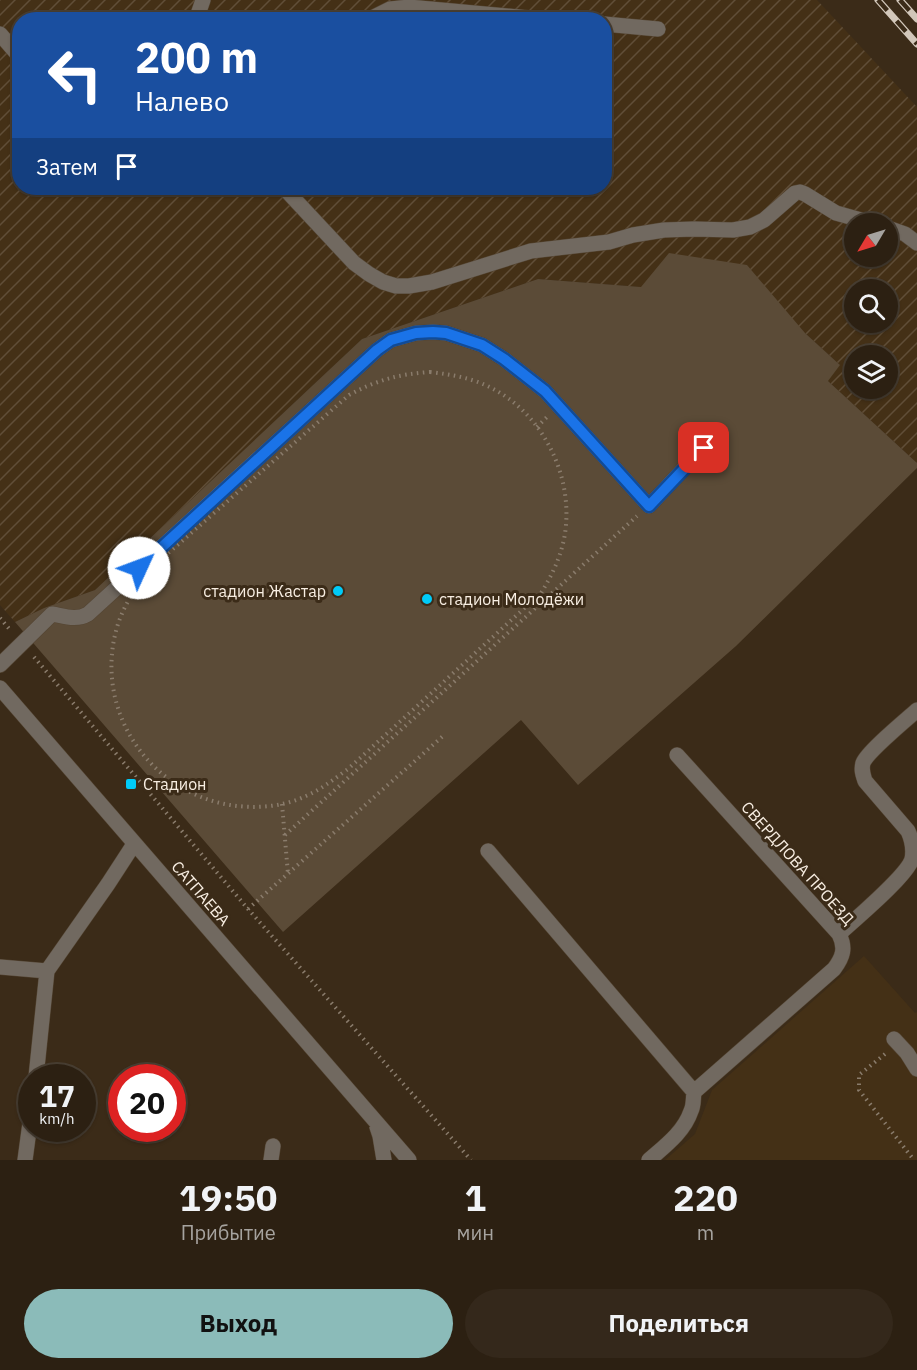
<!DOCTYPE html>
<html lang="ru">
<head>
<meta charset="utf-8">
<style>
	body { margin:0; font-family:"IBM Plex Sans",sans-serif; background:#34281b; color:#f1f3f6; height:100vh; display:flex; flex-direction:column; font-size:22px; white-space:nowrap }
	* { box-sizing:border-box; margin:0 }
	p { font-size:20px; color:#a6a39f }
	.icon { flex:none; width:33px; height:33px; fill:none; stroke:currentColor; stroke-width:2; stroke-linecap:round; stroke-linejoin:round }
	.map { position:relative; height:1160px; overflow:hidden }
	.drawer { display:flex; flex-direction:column; background:#2c2012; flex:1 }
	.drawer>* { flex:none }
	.hud { position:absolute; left:12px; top:12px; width:600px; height:183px; border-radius:24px; box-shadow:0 2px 4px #0004,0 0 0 2px #483e32; background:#1a4fa0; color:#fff; overflow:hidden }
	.needle { width:39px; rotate:232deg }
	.buttons { position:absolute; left:844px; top:213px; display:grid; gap:12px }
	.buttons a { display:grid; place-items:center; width:54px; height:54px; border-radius:50%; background:#2c2012; box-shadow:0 2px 4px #0004,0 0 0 2px #483e32; font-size:30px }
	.speed { position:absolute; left:18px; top:1064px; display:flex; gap:12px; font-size:30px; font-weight:700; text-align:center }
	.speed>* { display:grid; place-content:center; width:78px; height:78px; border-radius:50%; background:#2c2012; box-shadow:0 2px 4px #0004,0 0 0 2px #483e32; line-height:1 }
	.speed small { font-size:15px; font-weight:400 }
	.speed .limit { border:9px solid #d22; background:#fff; color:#111 }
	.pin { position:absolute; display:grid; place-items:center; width:51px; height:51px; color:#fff; margin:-26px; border-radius:12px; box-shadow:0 3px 9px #0006 }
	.me { position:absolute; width:66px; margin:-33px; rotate:47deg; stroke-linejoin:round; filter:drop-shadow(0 0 4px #0008) }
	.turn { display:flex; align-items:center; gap:21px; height:126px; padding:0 24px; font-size:27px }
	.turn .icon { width:78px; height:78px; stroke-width:2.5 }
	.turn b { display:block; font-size:42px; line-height:51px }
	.then { display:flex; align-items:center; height:57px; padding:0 24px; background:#0003; gap:12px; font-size:22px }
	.eta { display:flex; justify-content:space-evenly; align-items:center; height:102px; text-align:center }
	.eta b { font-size:36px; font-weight:700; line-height:42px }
	.primary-button { display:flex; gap:12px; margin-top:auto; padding:12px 24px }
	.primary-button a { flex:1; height:69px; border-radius:36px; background:#8bbbb9; color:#111; font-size:24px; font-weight:700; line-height:69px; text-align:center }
	.primary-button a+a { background:#34281b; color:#f1f3f6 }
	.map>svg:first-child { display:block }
	.built { fill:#443016 }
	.industrial { fill:url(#industrial-furrows); fill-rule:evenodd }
	.park { fill:#5b4b37 }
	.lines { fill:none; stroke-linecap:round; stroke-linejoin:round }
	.minor-casing { stroke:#554634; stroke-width:16 }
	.path { stroke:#8a7c6c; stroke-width:4; stroke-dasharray:1.5 4.5; stroke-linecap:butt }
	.minor { stroke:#716960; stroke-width:15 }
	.rail-casing { stroke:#d2c7ba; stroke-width:7 }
	.rail { stroke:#3b2b18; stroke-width:4.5; stroke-dasharray:14; stroke-linecap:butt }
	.route-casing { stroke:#114b97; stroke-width:15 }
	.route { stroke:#1a73e8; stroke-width:10 }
	.poi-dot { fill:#00cbf8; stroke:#3b2b18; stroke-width:2 }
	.labels { text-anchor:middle; stroke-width:6; stroke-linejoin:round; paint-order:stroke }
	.poi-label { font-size:16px; fill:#f8eee2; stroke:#3b2b18; text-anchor:start }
	.street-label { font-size:16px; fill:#f8eee2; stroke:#3b2b18 }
</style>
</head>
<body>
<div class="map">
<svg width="917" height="1160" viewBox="0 0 917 1160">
	<defs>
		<pattern id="industrial-furrows" width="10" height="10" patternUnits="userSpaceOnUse" patternTransform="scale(1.5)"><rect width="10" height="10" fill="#443016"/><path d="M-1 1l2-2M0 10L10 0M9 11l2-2" fill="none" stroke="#604e38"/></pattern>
	</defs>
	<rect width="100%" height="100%" fill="#3b2b18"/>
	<!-- built -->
	<path class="built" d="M864,956L915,1013L917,1012V1160H665L695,1134L712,1090Z"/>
	<!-- industrial -->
	<path class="industrial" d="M0,0H817L917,107V463L827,380L840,365L805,333L641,287L538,279L362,339L95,590L44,608L15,622L0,605ZM20,20H604V188H20ZM855,224H888V256H855ZM855,290H888V322H855ZM855,356H888V388H855Z"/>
	<!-- park -->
	<path class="park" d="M669,253L747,265L805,333L840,365L828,381L917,463V468L736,646L578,785L521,720L283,932L15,622L44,608L95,590L362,339L538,279L641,287Z"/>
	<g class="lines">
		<defs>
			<path id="minor" d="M196,20L203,0
				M368,20L390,9L409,7L552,20
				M604,24L658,29
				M0,34L20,57
				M284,188L354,263L369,274L383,282L396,286H409L432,282L531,251L609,242L633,235L664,230L694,229L733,230L750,227L764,220L795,193L800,192L805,194L836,213L875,224
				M888,228L905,234L917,243
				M0,665L52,614C64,616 76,621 88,614L377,350L391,340L416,333L433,332L446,333L482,345L504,359L545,391L649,506L703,448
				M0,688L409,1160
				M488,851L694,1092
				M839,934C854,920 907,876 912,859C914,849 912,840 908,831L865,781C863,775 861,770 863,763C867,752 906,720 917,710
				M0,967L47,971L108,884L134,844
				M894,1039L907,1053L917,1069
				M36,1077L47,971
				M377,1127L380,1136L384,1160
				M25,1160L32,1108
				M271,1160L273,1146
				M649,1160C665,1146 684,1132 691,1111C694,1105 693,1098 694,1092L834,969C843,957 846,948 839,934L677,755"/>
		</defs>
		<!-- minor casing -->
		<use href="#minor" class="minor-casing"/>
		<!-- path -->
		<path class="path" d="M430,372C446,374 460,376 475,381C534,401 571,464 566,525C564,550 554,572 541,593L348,769C334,779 322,789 306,796C283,807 255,809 230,805C146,791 92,706 118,624C126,600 140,581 157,563L349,395C377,380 399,374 430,372Z
			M537,427L547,417
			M0,618L11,631
			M34,657L248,909L471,1160
			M282,804L288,874
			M285,835L637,516
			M248,909L443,736
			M885,1054L859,1075V1090L914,1160"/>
		<!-- minor -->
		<use href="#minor" class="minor"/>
		<defs>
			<path id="rail" d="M878,0L917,44
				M900,0L917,19"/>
		</defs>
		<!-- rail casing -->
		<use href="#rail" class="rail-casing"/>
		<!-- rail -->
		<use href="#rail" class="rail"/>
	</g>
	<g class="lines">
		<defs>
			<path id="route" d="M139,568L377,350L391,340L416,333L433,332L446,333L482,345L504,359L545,391L649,506L704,448"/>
		</defs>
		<!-- route casing -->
		<use href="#route" class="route-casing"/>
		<!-- route -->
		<use href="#route" class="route"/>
	</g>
	<!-- markers -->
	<g class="poi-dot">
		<circle cx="338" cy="591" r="6"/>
		<circle cx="427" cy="599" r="6"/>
		<rect x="125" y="778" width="12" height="12" rx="3"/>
	</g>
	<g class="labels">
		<!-- poi labels -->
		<g class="poi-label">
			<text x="326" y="597" text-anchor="end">стадион Жастар</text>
			<text x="439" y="605">стадион Молодёжи</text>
			<text x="143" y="790">Стадион</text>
		</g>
		<!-- street labels -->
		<g class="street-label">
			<text transform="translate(798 863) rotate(48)" y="6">СВЕРДЛОВА ПРОЕЗД</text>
			<text transform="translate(201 893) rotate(49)" y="6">САТПАЕВА</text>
		</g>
	</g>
</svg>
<div class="buttons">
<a><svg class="needle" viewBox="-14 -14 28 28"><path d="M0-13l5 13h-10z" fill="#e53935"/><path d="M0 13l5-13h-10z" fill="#a6a39f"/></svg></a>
<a><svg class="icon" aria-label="search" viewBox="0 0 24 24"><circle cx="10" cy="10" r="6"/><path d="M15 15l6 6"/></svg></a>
<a><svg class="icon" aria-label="layers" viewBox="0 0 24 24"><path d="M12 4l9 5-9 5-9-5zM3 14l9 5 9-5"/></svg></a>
</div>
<div class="speed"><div>17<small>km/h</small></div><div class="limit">20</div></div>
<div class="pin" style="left:704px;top:448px;background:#d93025"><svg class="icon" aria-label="arrive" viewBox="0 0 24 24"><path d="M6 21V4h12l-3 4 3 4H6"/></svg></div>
<svg class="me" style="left:139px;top:568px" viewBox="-20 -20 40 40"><circle r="19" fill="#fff"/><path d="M0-13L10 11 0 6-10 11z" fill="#1a73e8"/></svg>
<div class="hud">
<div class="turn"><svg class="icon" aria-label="left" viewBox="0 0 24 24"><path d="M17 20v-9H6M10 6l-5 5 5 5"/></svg><div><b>200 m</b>Налево</div></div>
<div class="then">Затем<svg class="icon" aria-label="arrive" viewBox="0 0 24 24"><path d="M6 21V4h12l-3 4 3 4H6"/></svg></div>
</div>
</div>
<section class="drawer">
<div class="eta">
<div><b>19:50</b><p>Прибытие</p></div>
<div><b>1</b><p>мин</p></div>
<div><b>220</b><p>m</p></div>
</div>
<div class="primary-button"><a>Выход</a><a>Поделиться</a></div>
</section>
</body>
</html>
